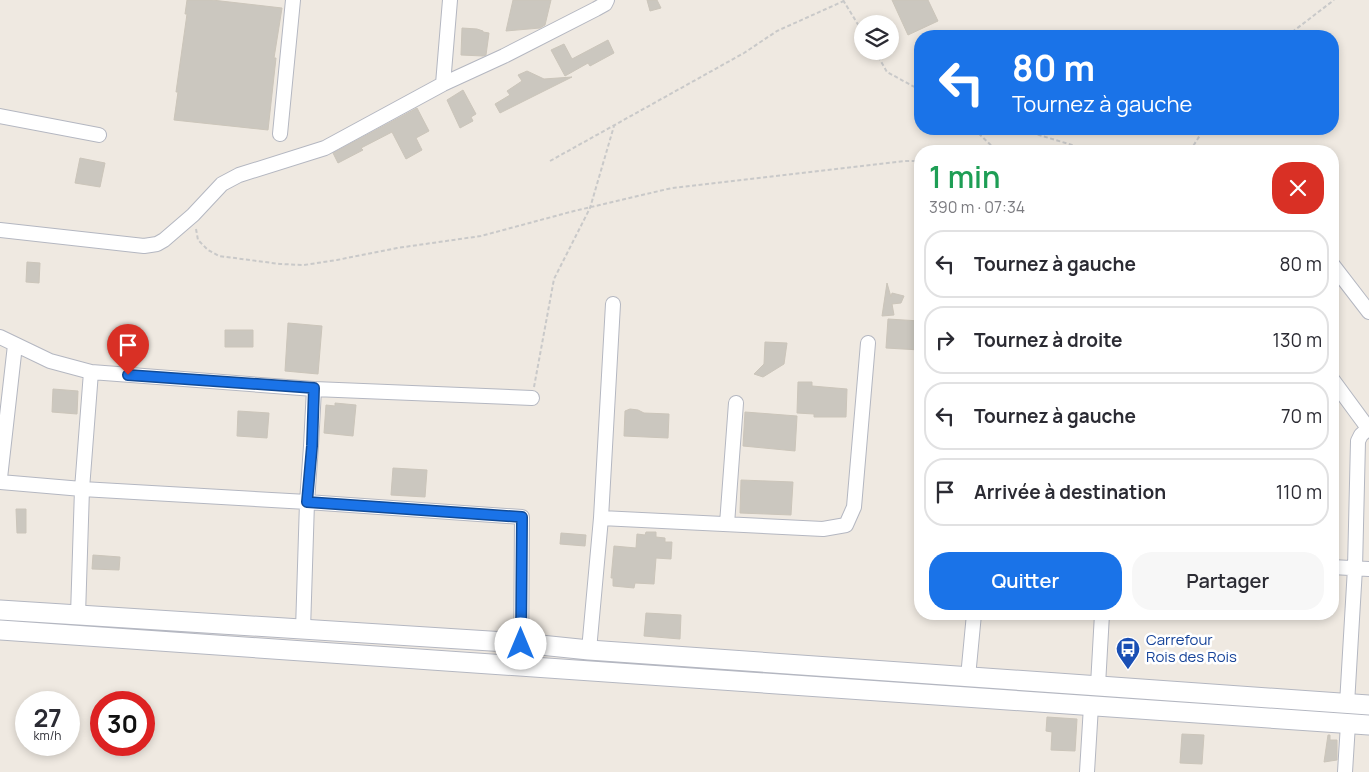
<!DOCTYPE html>
<html lang="fr">
<head>
<meta charset="utf-8">
<style>
	body { margin:0; font-family:Manrope,sans-serif; background:#f7f7f7; color:#2b2b33; height:100vh; display:flex; flex-direction:column; font-size:19px; white-space:nowrap }
	* { box-sizing:border-box; margin:0 }
	p { font-size:16px; color:#7c7c81 }
	.icon { flex:none; width:28px; height:28px; fill:none; stroke:currentColor; stroke-width:2; stroke-linecap:round; stroke-linejoin:round }
	.map { position:relative; flex:1; overflow:hidden }
	.sheet { position:absolute; left:914px; top:145px; width:425px; height:475px; display:flex; flex-direction:column; background:#fff; border-radius:20px; box-shadow:0 2px 8px #0003 }
	.sheet>* { flex:none }
	.guide { position:absolute; left:914px; top:30px; width:425px; height:105px; border-radius:20px; box-shadow:0 2px 8px #0003; background:#1a73e8; color:#fff; overflow:hidden }
	.controls { position:absolute; left:854px; top:15px; display:grid; gap:10px }
	.controls a { display:grid; place-items:center; width:45px; height:45px; border-radius:50%; background:#fff; box-shadow:0 2px 8px #0003; font-size:25px }
	.speed { position:absolute; left:15px; top:691px; display:flex; gap:10px; font-size:25px; font-weight:700; text-align:center }
	.speed>* { display:grid; place-content:center; width:65px; height:65px; border-radius:50%; background:#fff; box-shadow:0 2px 8px #0003; line-height:1 }
	.speed small { font-size:12px; font-weight:400 }
	.speed .limit { border:8px solid #d22; background:#fff; color:#111 }
	.pin { position:absolute; display:grid; place-items:center; width:42px; height:42px; color:#fff; margin:-51px -21px; border-radius:50% 50% 50% 0; rotate:-45deg; box-shadow:0 0 5px #0007 }
	.pin .icon { rotate:45deg }
	.me { position:absolute; width:55px; margin:-28px; rotate:0deg; stroke-linejoin:round; filter:drop-shadow(0 0 4px #0008) }
	.turn { display:flex; align-items:center; gap:18px; height:105px; padding:0 15px; font-size:22px }
	.turn .icon { width:65px; height:65px; stroke-width:2.5 }
	.turn b { display:block; font-size:35px; line-height:42px }
	.round { display:grid; place-items:center; flex:none; width:52px; height:52px; border-radius:20px; background:#f7f7f7 }
	.overview { display:flex; align-items:center; justify-content:space-between; height:85px; padding:0 15px }
	h1 { font-size:30px; font-weight:600; line-height:38px; color:#1e9e55 }
	.action { display:flex; gap:10px; margin-top:auto; padding:10px 15px }
	.action a { flex:1; height:58px; border-radius:20px; background:#1a73e8; color:#fff; font-size:20px; font-weight:600; line-height:58px; text-align:center }
	.action a+a { background:#f7f7f7; color:#2b2b33 }
	ul { padding:0; list-style:none }
	li { display:flex; align-items:center; gap:15px; height:68px; margin:0 10px 8px; padding:0 5px; border:2px solid #e1e1e2; border-radius:20px }
	li div { flex:1 }
	li b { display:block; font-size:19px }
	li em { font-style:normal }
	.map>svg:first-child { display:block }
	.building { fill:#cbc7bf; stroke:#cbc5ba }
	.lines { fill:none; stroke-linecap:round; stroke-linejoin:round }
	.minor-casing { stroke:#b4b7c1; stroke-width:16 }
	.secondary-casing { stroke:#b4b7c1; stroke-width:21 }
	.path { stroke:#c9c9c9; stroke-width:2; stroke-dasharray:4 2.5; stroke-linecap:butt }
	.minor { stroke:#fff; stroke-width:14 }
	.secondary { stroke:#fff; stroke-width:19 }
	.route-casing { stroke:#114b97; stroke-width:12 }
	.route { stroke:#1a73e8; stroke-width:9 }
	.labels { text-anchor:middle; stroke-width:5; stroke-linejoin:round; paint-order:stroke }
	.transit-label { font-size:15px; fill:#164399; stroke:#fff; text-anchor:start }
</style>
</head>
<body>
<div class="map">
<svg width="1369" height="772" viewBox="0 0 1369 772">
	<rect width="100%" height="100%" fill="#efe9e1"/>
	<!-- building -->
	<path class="building" d="M187,0H212L282,8L274,58H276L268,130L174,120L178,92H176L187,14H185Z
		M513,0H551L545,25L540,28L506,31Z
		M647,0H657L661,8L650,11Z
		M892,0H928L938,21L908,35Z
		M462,28L477,29L483,31V32L489,33L486,55L483,56L461,55Z
		M608,40L614,53L590,66L588,63L565,76L551,50L564,44L572,59Z
		M527,71L544,79L572,77L500,113L495,104L510,95L507,91L522,81L518,75Z
		M463,90L476,114L471,117L473,121L460,128L447,100Z
		M417,108L429,131L416,138L422,150L406,159L392,132L361,148L363,150L338,163L333,153Z
		M80,158L105,163L100,187L75,183Z
		M27,262L40,263L39,283L26,282Z
		M887,283L891,297L892,293L904,296L901,303L892,304L894,315L882,316Z
		M888,319L920,321V350L886,348Z
		M288,323L322,326L318,374L285,371Z
		M225,330H253V347H225Z
		M765,342L787,343L784,364L763,377L754,374L764,364Z
		M798,382H812V386L847,389L846,417H814V414L797,413Z
		M53,389L78,391L77,414L52,412Z
		M335,403L356,405L353,436L324,433L326,405L335,406Z
		M630,409L638,410L644,413L669,414L668,438L624,436L625,411Z
		M238,411L269,413L267,438L237,436Z
		M745,412L797,416L795,451L743,446Z
		M393,468L427,470L425,497L391,495Z
		M741,480L793,482L791,515L740,513Z
		M16,509H26V533H17Z
		M646,532H656V537L665,538V542H672L671,559L656,558L654,584L635,583L634,588L613,586V578H611L614,546L636,548L637,534L645,535Z
		M561,533L586,535L585,546L560,544Z
		M93,555L120,557L119,570L92,569Z
		M646,613L681,615L680,639L644,636Z
		M1047,717L1077,719L1075,751L1051,750L1052,732L1046,731Z
		M1182,734L1204,735L1202,764L1180,763Z
		M1328,735H1330V740H1337V760L1324,762Z"/>
	<g class="lines">
		<defs>
			<path id="minor" d="M443,84L450,0
				M0,116L99,135
				M280,134L293,0
				M0,230L144,246L157,244L164,240L193,215L222,184L239,175L325,148L443,84L504,56L596,9L605,4L607,0
				M1332,264L1369,312
				M0,337L50,361L91,372L314,389L532,398
				M1332,379L1368,428
				M0,478L15,345
				M0,482L82,489L307,502L522,517L521,666
				M601,518L823,529L846,525L854,507L868,343
				M727,524L736,403
				M1332,567L1369,569
				M78,615L82,489L91,372
				M303,630L307,502L311,446L314,389
				M589,650L601,518L613,304
				M968,677L974,614
				M1098,685L1102,614
				M1347,704L1355,568L1358,441L1361,435L1369,428
				M1087,772L1091,706
				M1345,772L1348,724"/>
			<path id="secondary" d="M0,610L521,643L589,650L1369,705
				M0,630L1369,725"/>
		</defs>
		<!-- minor casing -->
		<use href="#minor" class="minor-casing"/>
		<!-- secondary casing -->
		<use href="#secondary" class="secondary-casing"/>
		<!-- path -->
		<path class="path" d="M843,0L862,31
			M1287,36L1334,0
			M875,51L887,72L920,90
			M974,129L997,151
			M1019,129L1092,151
			M1190,151L1204,129
			M550,161L744,53L777,31L846,0
			M196,229L198,240L208,250L219,256L280,264L304,265L337,260L397,248L481,236L574,211L672,188L905,161H920
			M534,387L554,279L590,208L614,126"/>
		<!-- minor -->
		<use href="#minor" class="minor"/>
		<!-- secondary -->
		<use href="#secondary" class="secondary"/>
	</g>
	<g class="lines">
		<defs>
			<path id="route" d="M128,375L314,388L312,446L307,502L522,517L521,644"/>
		</defs>
		<!-- route casing -->
		<use href="#route" class="route-casing"/>
		<!-- route -->
		<use href="#route" class="route"/>
	</g>
	<!-- icons -->
	<defs>
		<symbol id="bus-pin" viewBox="-11 -11 22 30"><path d="M0 17L-7.5 6A9.5 9.5 0 1 1 7.5 6Z" fill="#1a4fb4" stroke="#fff"/><path d="M-5-6H5V4H4V6H2V4H-2V6H-4V4H-5ZM-3.5-4V0h7V-4ZM-3.5 1.2v1.5H-2V1.2ZM2 1.2v1.5H3.5V1.2Z" fill="#fff"/></symbol>
	</defs>
	<g fill-rule="evenodd">
		<use href="#bus-pin" x="1114" y="635" width="28" height="38"/>
	</g>
	<g class="labels">
		<!-- transit labels -->
		<g class="transit-label">
			<text x="1146" y="645">Carrefour<tspan x="1146" dy="17">Rois des Rois</tspan></text>
		</g>
	</g>
</svg>
<div class="controls">
<a><svg class="icon" aria-label="layers" viewBox="0 0 24 24"><path d="M12 4l9 5-9 5-9-5zM3 14l9 5 9-5"/></svg></a>
</div>
<div class="speed"><div>27<small>km/h</small></div><div class="limit">30</div></div>
<div class="pin" style="left:128px;top:375px;background:#d93025"><svg class="icon" aria-label="arrive" viewBox="0 0 24 24"><path d="M6 21V4h12l-3 4 3 4H6"/></svg></div>
<svg class="me" style="left:521px;top:644px" viewBox="-20 -20 40 40"><circle r="19" fill="#fff"/><path d="M0-13L10 11 0 6-10 11z" fill="#1a73e8"/></svg>
<div class="guide">
<div class="turn"><svg class="icon" aria-label="left" viewBox="0 0 24 24"><path d="M17 20v-9H6M10 6l-5 5 5 5"/></svg><div><b>80 m</b>Tournez à gauche</div></div>
</div>
<section class="sheet">
<div class="overview"><div><h1>1 min</h1><p>390 m · 07:34</p></div><a class="round" style="background:#d93025;color:#fff"><svg class="icon" aria-label="close" viewBox="0 0 24 24"><path d="M6 6l12 12M18 6L6 18"/></svg></a></div>
<ul>
<li><svg class="icon" aria-label="left" viewBox="0 0 24 24"><path d="M17 20v-9H6M10 6l-5 5 5 5"/></svg><div><b>Tournez à gauche</b></div><em>80 m</em></li>
<li><svg class="icon" aria-label="right" viewBox="0 0 24 24"><path d="M7 20v-9h11M14 6l5 5-5 5"/></svg><div><b>Tournez à droite</b></div><em>130 m</em></li>
<li><svg class="icon" aria-label="left" viewBox="0 0 24 24"><path d="M17 20v-9H6M10 6l-5 5 5 5"/></svg><div><b>Tournez à gauche</b></div><em>70 m</em></li>
<li><svg class="icon" aria-label="arrive" viewBox="0 0 24 24"><path d="M6 21V4h12l-3 4 3 4H6"/></svg><div><b>Arrivée à destination</b></div><em>110 m</em></li>
</ul>
<div class="action"><a>Quitter</a><a>Partager</a></div>
</section>
</div>
</body>
</html>
